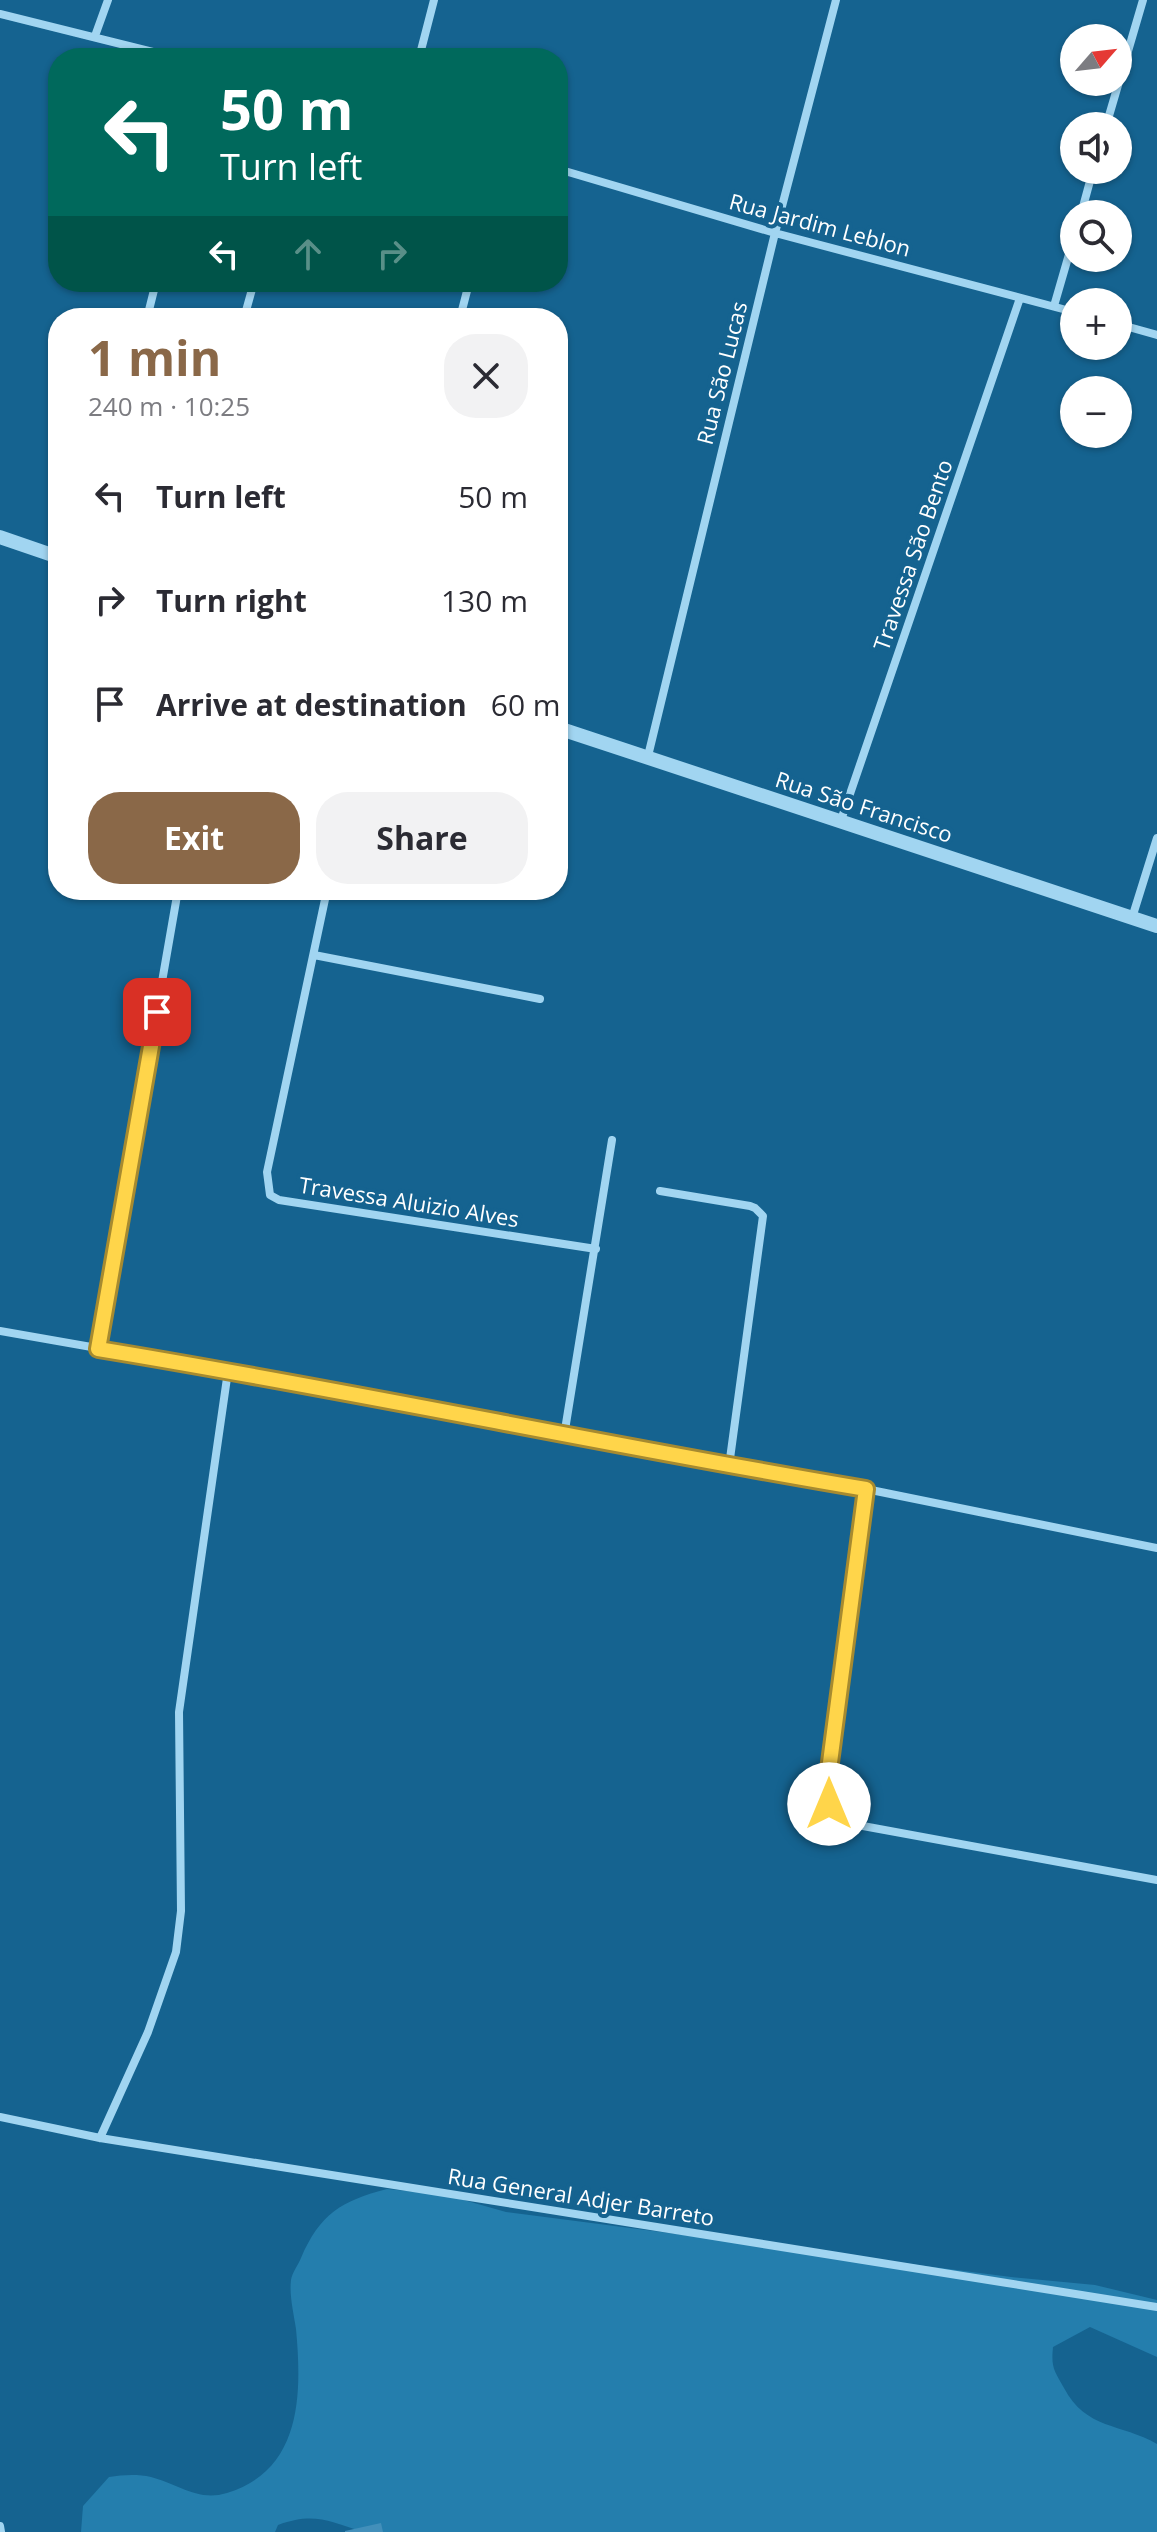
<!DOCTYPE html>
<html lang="en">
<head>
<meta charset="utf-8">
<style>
	body { margin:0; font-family:"Open Sans",sans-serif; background:#f2f2f3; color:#2b2b33; height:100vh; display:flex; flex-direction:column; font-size:30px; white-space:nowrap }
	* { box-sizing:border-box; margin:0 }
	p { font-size:26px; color:#7c7c81 }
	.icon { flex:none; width:44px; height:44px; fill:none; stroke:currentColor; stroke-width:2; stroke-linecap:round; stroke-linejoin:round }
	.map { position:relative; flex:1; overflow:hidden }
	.sheet { position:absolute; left:48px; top:308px; width:520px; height:592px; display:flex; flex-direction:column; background:#fff; border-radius:32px; box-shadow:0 2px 6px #0004 }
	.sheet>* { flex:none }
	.banner { position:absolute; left:48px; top:48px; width:520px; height:244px; border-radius:32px; box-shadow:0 2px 6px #0004; background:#00695c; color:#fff; overflow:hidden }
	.needle { width:52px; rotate:62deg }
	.fabs { position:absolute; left:1060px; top:24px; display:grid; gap:16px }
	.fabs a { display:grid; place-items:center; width:72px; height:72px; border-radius:50%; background:#fff; box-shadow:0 2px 6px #0004; font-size:40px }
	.pin { position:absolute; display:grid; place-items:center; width:68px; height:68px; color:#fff; margin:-34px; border-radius:16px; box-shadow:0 4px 12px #0006 }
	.me { position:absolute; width:88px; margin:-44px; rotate:0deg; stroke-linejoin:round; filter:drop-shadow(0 0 6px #0008) }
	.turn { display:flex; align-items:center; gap:28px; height:168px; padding:0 40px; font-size:36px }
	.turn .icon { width:104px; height:104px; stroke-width:2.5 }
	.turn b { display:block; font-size:56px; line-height:68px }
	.lanes { display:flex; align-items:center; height:76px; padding:0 40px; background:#0003; justify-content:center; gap:40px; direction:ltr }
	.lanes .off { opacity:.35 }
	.round { display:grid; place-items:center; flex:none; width:84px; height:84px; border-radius:32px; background:#f2f2f3 }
	.summary { display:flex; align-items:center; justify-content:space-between; height:136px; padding:0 40px }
	h1 { font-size:48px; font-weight:700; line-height:60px; color:#8a6848 }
	.cta { display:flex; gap:16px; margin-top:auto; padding:16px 40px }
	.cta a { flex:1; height:92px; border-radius:32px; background:#8a6848; color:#fff; font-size:32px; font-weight:700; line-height:92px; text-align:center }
	.cta a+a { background:#f2f2f3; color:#2b2b33 }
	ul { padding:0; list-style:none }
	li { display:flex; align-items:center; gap:24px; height:104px; padding:0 40px }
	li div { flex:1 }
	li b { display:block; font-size:30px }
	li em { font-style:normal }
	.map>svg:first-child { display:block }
	.green { fill:#247ead }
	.building { fill:#428fba }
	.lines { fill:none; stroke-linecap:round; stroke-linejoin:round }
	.minor { stroke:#a1d5f1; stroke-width:8 }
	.tertiary { stroke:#a1d5f1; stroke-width:14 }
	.route-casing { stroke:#a68a30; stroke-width:20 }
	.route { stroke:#ffd54a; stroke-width:14 }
	.labels { text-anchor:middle; stroke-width:8; stroke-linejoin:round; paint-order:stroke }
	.street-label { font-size:22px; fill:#fff; stroke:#156390 }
</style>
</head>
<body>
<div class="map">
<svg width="1157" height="2532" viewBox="0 0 1157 2532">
	<rect width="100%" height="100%" fill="#156390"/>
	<!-- green -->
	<path class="green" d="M387,2189L446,2195L506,2212L1011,2277L1095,2285L1157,2300V2357L1090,2327L1053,2347C1051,2368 1054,2370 1064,2388C1086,2430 1121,2423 1157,2444V2532H363C328,2521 314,2512 278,2525L275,2532H81L83,2506L109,2477C123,2475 137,2474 151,2477C178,2484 198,2502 227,2493C302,2470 302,2394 296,2329C294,2315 289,2295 291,2280C292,2273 298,2265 301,2258C320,2214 341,2201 387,2189Z"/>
	<!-- building -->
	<path class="building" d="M381,2523L383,2532H345V2531Z"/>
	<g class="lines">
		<!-- minor -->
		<path class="minor" d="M0,14L177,58
			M95,36L108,0
			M419,58L434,0
			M1106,126L1143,0
			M558,169L775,233L1074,312
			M1081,214L1093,170
			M1054,306L1074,237
			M147,318L156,282
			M244,318L254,282
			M460,318L468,287
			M1118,324L1157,335
			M648,756L775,233L836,0
			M840,823L1020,298
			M327,890L267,1172L270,1195L279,1200L596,1249
			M1132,918L1157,838
			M314,955L540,999
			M660,1191L750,1206L755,1208L763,1216L729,1466
			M0,1331L228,1371L564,1436L866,1489L1157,1548
			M98,1349L178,890
			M564,1436L612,1140
			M866,1489L826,1793L835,1815L852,1824L1157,1880
			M0,2117L100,2138L1157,2307
			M100,2138L148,2032L176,1952L181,1911L179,1712L228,1371
			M0,2526L1,2532"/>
		<!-- tertiary -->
		<path class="tertiary" d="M0,537L58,557
			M558,728L1157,926"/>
	</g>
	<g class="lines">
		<defs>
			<path id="route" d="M157,1012L98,1349C355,1391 609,1446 866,1489L826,1793L829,1804"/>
		</defs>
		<!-- route casing -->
		<use href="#route" class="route-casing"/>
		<!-- route -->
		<use href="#route" class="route"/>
	</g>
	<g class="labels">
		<!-- street labels -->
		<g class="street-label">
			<text transform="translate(820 225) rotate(15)" y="8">Rua Jardim Leblon</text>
			<text transform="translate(722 373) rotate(-76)" y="8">Rua São Lucas</text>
			<text transform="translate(913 555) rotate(-71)" y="8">Travessa São Bento</text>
			<text transform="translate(864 807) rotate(18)" y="8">Rua São Francisco</text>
			<text transform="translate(409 1202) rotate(9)" y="8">Travessa Aluizio Alves</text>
			<text transform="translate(581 2197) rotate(9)" y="8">Rua General Adjer Barreto</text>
		</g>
	</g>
</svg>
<div class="fabs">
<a><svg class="needle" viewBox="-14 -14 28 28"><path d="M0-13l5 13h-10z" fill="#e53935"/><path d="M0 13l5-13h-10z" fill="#7c7c81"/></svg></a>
<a><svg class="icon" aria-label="sound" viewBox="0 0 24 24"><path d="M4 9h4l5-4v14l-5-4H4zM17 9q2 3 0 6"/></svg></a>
<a><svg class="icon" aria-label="search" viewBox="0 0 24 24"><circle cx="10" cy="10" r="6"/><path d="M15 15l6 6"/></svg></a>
<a>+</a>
<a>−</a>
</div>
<div class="pin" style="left:157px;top:1012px;background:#d93025"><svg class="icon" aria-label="arrive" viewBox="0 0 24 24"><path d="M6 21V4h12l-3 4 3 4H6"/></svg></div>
<svg class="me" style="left:829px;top:1804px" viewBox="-20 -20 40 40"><circle r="19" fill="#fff"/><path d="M0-13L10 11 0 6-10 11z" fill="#ffd54a"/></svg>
<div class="banner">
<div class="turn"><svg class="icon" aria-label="left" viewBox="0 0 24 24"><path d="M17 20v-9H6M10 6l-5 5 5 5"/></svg><div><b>50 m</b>Turn left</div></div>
<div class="lanes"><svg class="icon" aria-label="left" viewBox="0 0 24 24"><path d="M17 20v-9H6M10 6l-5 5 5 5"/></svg><svg class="icon off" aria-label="ahead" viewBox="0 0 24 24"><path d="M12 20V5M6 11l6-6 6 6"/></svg><svg class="icon off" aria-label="right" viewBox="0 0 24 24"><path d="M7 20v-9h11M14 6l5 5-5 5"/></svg></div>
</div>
<section class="sheet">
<div class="summary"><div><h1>1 min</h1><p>240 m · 10:25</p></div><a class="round"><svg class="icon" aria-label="close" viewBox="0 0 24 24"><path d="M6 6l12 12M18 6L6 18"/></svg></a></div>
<ul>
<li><svg class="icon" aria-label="left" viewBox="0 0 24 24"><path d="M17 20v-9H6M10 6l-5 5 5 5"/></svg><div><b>Turn left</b></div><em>50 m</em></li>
<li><svg class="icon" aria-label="right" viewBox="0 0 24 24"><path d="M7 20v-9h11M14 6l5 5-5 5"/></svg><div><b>Turn right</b></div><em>130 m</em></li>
<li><svg class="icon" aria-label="arrive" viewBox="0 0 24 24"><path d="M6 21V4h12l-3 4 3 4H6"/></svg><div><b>Arrive at destination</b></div><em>60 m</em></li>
</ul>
<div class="cta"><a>Exit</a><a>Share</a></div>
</section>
</div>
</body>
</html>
